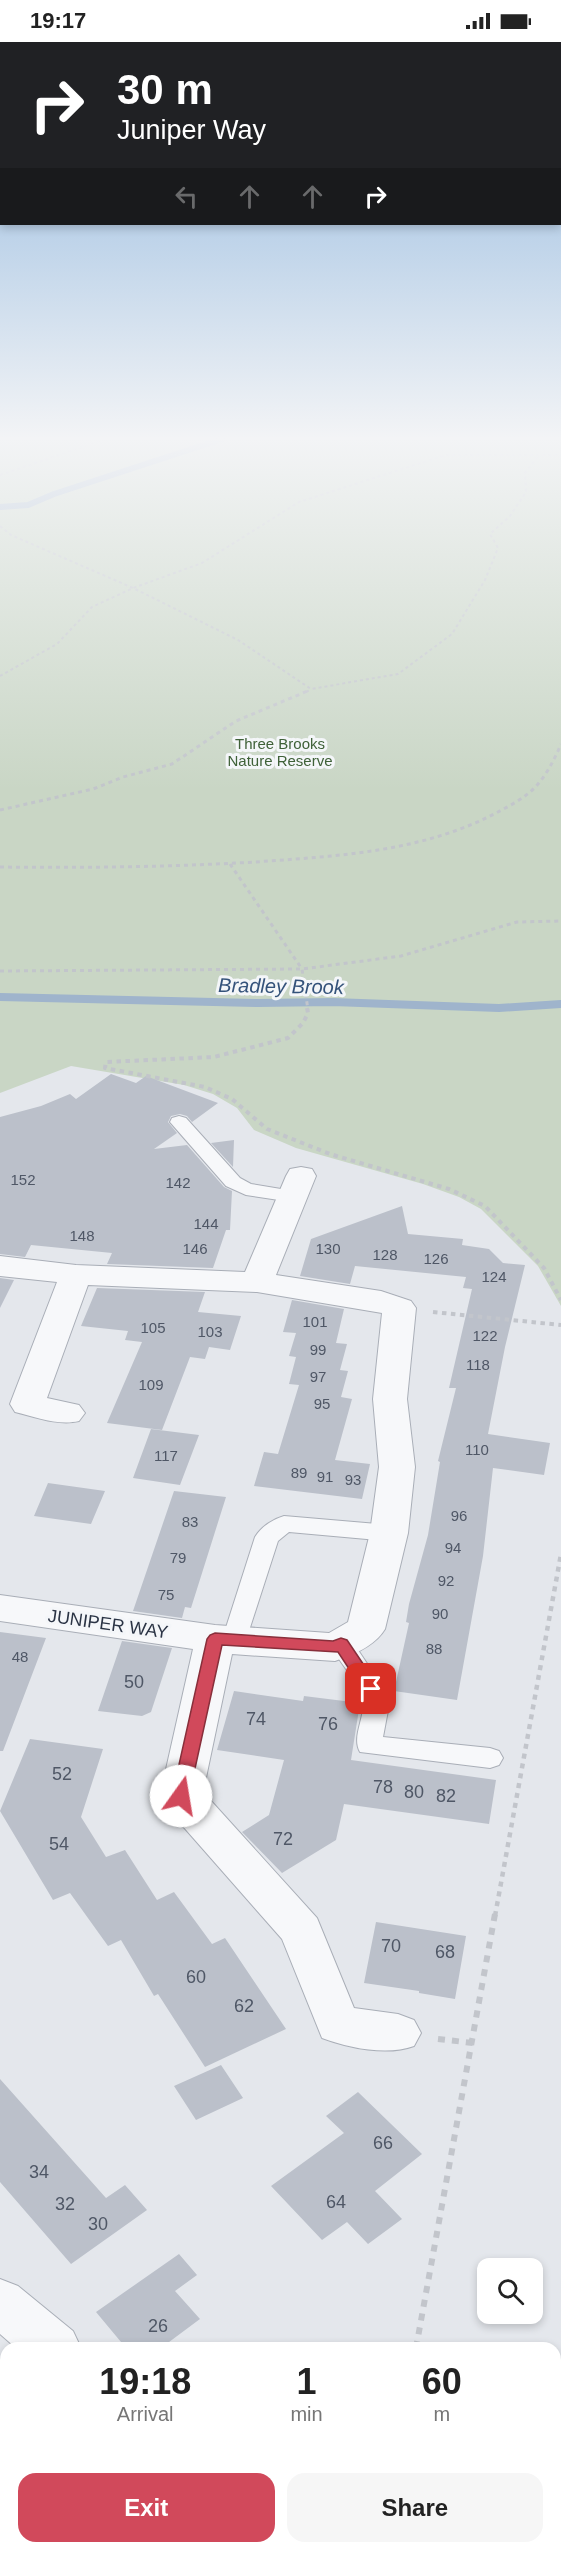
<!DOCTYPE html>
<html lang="en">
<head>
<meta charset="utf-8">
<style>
	body { margin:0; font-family:Arial,sans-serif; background:#f6f6f6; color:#222; height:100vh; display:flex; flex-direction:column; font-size:22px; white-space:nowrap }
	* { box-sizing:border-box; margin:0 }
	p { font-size:20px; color:#767676 }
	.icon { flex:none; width:33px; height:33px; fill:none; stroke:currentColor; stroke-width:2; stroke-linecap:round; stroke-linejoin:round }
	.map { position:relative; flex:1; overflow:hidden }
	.panel { position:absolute; left:0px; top:2300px; width:561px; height:212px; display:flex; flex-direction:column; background:#fff; border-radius:18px 18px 0 0; box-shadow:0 3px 9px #0003 }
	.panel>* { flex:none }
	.hud { position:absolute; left:0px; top:0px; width:561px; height:183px; box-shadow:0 3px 9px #0003; background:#202124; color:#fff; overflow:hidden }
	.controls { position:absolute; left:477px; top:2216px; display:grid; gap:12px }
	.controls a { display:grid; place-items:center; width:66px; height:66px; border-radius:12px; background:#fff; box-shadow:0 3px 9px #0003; font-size:30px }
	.pin { position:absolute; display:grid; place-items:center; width:51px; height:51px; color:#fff; margin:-26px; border-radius:12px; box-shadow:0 3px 9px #0006 }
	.me { position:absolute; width:66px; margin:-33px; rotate:13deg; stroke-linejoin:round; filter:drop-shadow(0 0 4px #0008) }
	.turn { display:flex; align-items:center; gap:21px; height:126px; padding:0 18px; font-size:27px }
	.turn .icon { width:78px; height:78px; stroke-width:2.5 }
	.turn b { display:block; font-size:42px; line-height:51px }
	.lanes { display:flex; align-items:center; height:57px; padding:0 18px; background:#0003; justify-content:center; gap:30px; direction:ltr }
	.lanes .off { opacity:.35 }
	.eta { display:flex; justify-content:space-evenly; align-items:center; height:102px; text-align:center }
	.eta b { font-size:36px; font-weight:600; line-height:42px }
	.cta { display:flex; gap:12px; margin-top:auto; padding:12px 18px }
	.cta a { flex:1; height:69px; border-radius:18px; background:#d1495b; color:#fff; font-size:24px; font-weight:600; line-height:69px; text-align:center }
	.cta a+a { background:#f6f6f6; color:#222 }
	.status { display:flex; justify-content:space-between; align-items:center; height:42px; padding:0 30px; background:#fff; direction:ltr }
	.status svg { height:16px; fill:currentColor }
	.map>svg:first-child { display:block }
	.green { fill:#c9d6c5 }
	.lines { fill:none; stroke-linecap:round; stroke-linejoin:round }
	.stream-far1 { stroke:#9fb4cc; stroke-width:6 }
	.stream { stroke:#9fb4cc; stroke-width:8 }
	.building { fill:#bbc0ca }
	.service-casing { stroke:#a9aeb7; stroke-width:2 }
	.minor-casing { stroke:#a9aeb7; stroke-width:2 }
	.path-far4 { stroke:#c2c5cb; stroke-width:2; stroke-dasharray:3 3; stroke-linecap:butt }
	.path-far3 { stroke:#c2c5cb; stroke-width:3; stroke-dasharray:4 4; stroke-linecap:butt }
	.path-far2 { stroke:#c2c5cb; stroke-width:4; stroke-dasharray:4.5 4.5; stroke-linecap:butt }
	.path-far1 { stroke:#c2c5cb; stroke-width:4.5; stroke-dasharray:5 5; stroke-linecap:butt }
	.path { stroke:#c2c5cb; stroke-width:6; stroke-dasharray:7 7; stroke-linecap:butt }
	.service { fill:#f7f8fa; fill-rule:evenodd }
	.minor { fill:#f7f8fa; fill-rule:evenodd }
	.route { fill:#d1495b; stroke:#882f3b; stroke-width:1.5 }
	.labels { text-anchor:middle; stroke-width:6; stroke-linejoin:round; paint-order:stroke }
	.far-park-label { font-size:15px; fill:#3f6138; stroke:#f4f6f9 }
	.number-label { font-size:15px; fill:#4f5766 }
	.street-label { font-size:18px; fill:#2b3445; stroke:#f4f6f9 }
	.near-number-label { font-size:18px; fill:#4f5766 }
	.water-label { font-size:20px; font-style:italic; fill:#34527a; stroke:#f4f6f9 }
</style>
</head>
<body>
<div class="status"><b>19:17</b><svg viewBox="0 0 49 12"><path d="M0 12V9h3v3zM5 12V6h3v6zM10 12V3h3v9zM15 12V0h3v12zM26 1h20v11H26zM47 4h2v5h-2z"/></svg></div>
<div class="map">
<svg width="561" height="2510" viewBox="0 0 561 2510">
	<rect width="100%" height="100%" fill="#e4e7ec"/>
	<!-- green -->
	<path class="green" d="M0,397H561V1264L538,1224L481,1167L459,1155L423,1142L296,1106L254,1088L237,1066L213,1052L184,1043L71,1024L0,1051Z"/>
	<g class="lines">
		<!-- stream-far1 -->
		<path class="stream-far1" d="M0,465L28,463L54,452L222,397"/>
		<!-- stream -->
		<path class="stream" d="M0,955L257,961L333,960L499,966L561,962"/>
	</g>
	<!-- building -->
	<path class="building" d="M111,1032L136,1041L146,1034L218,1061L192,1080L187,1074L180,1072L171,1074L168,1080L177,1091L154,1107L187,1103L224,1145L232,1149L230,1188H226L213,1226L107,1222L112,1211L31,1203L25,1215L0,1212V1075L41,1064L70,1052L76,1057Z
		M234,1098L233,1125L211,1101Z
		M402,1164L408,1192L463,1197L462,1203L489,1207L503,1221L525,1223L505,1305L488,1392L550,1401L544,1433L493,1426L483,1514L457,1658L394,1649L409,1581L406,1580L409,1562L428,1493L440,1420L438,1419L456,1346H449L472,1247L463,1246L466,1235L355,1224L350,1242L300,1234L311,1197Z
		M0,1236L14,1238L0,1266Z
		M97,1246L205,1250L198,1270L241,1274L230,1308L209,1305L205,1317L190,1315L162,1388L107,1381L142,1300L125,1298L128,1289L81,1284Z
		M292,1258L344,1267L336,1301L347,1302L340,1328L348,1329L341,1355L352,1357L335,1418L370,1422L362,1457L254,1444L264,1410L278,1412L299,1343L289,1342L296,1315L289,1314L296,1291L283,1290Z
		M151,1387L199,1393L180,1443L133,1436Z
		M48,1441L105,1449L91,1482L34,1474Z
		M174,1449L226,1455L191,1566L185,1565L182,1576L133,1569Z
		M0,1590L46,1596L3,1709H0Z
		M122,1599L172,1606L151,1670L142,1674L98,1669Z
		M234,1649L303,1659L304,1654L360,1661L351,1718L496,1738L489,1782L344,1762L336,1798L282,1831L242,1790L269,1773L284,1718L217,1708Z
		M30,1697L103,1707L81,1775L106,1815L125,1808L157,1858L174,1850L212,1902L225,1896L286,1987L205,2025L158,1952L154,1954L121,1898L108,1904L70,1851L53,1858L0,1769Z
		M376,1880L466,1894L455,1957L419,1951V1949L364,1941Z
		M221,2023L243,2056L196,2078L174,2044Z
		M0,2037L106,2156L125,2143L147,2168L71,2222L0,2140Z
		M358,2050L422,2112L375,2149L402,2177L368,2202L347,2180L322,2198L271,2144L344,2091L326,2074Z
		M179,2212L197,2233L175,2249L200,2277L161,2306H126L96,2270Z"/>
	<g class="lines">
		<defs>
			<path id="service" d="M179,1074L186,1076L240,1136L251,1142L299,1150L302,1154L299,1158L292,1160L246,1153L226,1144L170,1080L172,1076Z
				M284,1474L389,1483L397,1485L401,1491L397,1497L389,1499L289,1490L278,1499L246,1598L243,1604L234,1607L225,1604L222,1598L255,1495C261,1485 273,1477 284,1474Z
				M341,1593L350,1596L384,1647L389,1663L383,1695L490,1706L499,1709L503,1716L499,1723L490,1726L360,1710C352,1696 363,1679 363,1664C363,1645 338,1618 329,1602L332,1596Z"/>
			<path id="minor" d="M301,1125L312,1127L316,1134L276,1233L381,1249L411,1259L416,1266L407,1357L415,1425L408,1491L385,1587C375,1604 353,1613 335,1619L232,1612L203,1750L317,1876L354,1966L398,1972L414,1978L421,1991L414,2004C387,2014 349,2006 322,1996L282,1897L166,1765L160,1754L193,1607L0,1579V1553L215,1583L329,1591L348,1580L370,1491L379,1425L373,1357L382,1271L257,1250L88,1243L47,1356L79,1363L85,1371L79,1379C59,1384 35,1375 15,1370L10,1362L57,1240L0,1234V1214L76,1223L245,1230L286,1134L290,1127Z
				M0,2237L18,2244L73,2289L81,2306H16L0,2292Z
				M48,2505H104L103,2510H47Z"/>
		</defs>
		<!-- service casing -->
		<use href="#service" class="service-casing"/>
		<!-- minor casing -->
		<use href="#minor" class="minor-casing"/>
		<!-- path-far4 -->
		<path class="path-far4" d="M0,433L106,397
			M0,484L11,493L133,546L238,598L311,647L398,632L452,592L485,538L498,506L490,492L510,474L526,450L525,431L539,413
			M0,634L57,602L92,565L133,546L202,521L299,460L446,413H561
			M306,650L310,648"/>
		<!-- path-far3 -->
		<path class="path-far3" d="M0,768L93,747L123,735L172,722L236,679L310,648
			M230,822L302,927L308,968
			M0,825C85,826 170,825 255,820C338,814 423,810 498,770C507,765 517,760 525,754C542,742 553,721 561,702
			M0,929L302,927L401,914L517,880L561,879"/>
		<!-- path-far2 -->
		<path class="path-far2" d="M307,966L308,971L303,981L288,996L214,1015L106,1020L105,1026L205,1045L232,1057L267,1087L330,1112L449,1147L485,1164L544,1226L561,1258
			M433,1270L561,1283"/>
		<!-- path-far1 -->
		<path class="path-far1" d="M495,1874L561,1512"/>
		<!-- path -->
		<path class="path" d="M438,1997L473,2001
			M416,2306L495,1872
			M378,2505V2510"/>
		<!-- service -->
		<use href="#service" class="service"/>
		<!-- minor -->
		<use href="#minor" class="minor"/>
	</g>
	<!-- sky -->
	<linearGradient id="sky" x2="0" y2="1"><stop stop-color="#8bb4dd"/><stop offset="0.53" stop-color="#f3f4f6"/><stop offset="1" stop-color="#f3f4f6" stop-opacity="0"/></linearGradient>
	<rect width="561" height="748" fill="url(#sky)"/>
	<!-- route -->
	<path class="route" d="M215,1591L333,1599L341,1596L347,1598L380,1647L377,1651H365L338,1610L222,1603L189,1754L187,1759L181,1761L174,1759L172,1754L207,1597L210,1593Z"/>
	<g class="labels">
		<!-- far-park labels -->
		<g class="far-park-label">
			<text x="280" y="707">Three Brooks<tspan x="280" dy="17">Nature Reserve</tspan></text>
		</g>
		<!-- number labels -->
		<g class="number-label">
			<text x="23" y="1143">152</text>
			<text x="178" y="1146">142</text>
			<text x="206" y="1187">144</text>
			<text x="82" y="1199">148</text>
			<text x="195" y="1212">146</text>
			<text x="328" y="1212">130</text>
			<text x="385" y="1218">128</text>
			<text x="436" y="1222">126</text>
			<text x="494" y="1240">124</text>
			<text x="315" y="1285">101</text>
			<text x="153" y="1291">105</text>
			<text x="210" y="1295">103</text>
			<text x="485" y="1299">122</text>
			<text x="318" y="1313">99</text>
			<text x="478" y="1328">118</text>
			<text x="318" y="1340">97</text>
			<text x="151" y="1348">109</text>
			<text x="322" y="1367">95</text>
			<text x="477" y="1413">110</text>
			<text x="166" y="1419">117</text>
			<text x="299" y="1436">89</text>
			<text x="325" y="1440">91</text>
			<text x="353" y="1443">93</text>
			<text x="459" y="1479">96</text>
			<text x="190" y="1485">83</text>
			<text x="453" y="1511">94</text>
			<text x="178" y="1521">79</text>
			<text x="446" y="1544">92</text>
			<text x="166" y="1558">75</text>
			<text x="440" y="1577">90</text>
			<text x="434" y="1612">88</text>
			<text x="20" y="1620">48</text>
		</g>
		<!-- street labels -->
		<g class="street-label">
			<text transform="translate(108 1582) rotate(8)" y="6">JUNIPER WAY</text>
		</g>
		<!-- near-number labels -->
		<g class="near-number-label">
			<text x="134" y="1646">50</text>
			<text x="256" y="1683">74</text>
			<text x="328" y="1688">76</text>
			<text x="62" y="1738">52</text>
			<text x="383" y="1751">78</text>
			<text x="414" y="1756">80</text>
			<text x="446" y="1760">82</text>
			<text x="283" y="1803">72</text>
			<text x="59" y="1808">54</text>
			<text x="391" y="1910">70</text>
			<text x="445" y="1916">68</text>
			<text x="196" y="1941">60</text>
			<text x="244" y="1970">62</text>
			<text x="383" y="2107">66</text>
			<text x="39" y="2136">34</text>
			<text x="336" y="2166">64</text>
			<text x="65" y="2168">32</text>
			<text x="98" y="2188">30</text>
			<text x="158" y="2290">26</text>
		</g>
		<!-- water labels -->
		<g class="water-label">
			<text transform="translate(281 944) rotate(1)" y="7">Bradley Brook</text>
		</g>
	</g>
</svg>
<div class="controls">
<a><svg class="icon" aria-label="search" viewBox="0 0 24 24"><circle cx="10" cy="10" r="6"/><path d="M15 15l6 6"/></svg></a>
</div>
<div class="pin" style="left:371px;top:1647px;background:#d93025"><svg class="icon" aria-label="arrive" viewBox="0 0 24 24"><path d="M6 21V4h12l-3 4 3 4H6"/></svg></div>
<svg class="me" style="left:181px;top:1754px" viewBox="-20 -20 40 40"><circle r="19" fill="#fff"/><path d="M0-13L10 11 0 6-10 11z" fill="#d1495b"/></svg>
<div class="hud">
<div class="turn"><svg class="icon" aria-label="right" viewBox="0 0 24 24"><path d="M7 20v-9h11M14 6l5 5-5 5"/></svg><div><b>30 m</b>Juniper Way</div></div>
<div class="lanes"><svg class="icon off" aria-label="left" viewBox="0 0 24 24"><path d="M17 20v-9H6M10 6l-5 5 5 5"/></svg><svg class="icon off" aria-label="ahead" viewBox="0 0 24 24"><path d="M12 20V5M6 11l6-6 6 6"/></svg><svg class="icon off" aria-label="ahead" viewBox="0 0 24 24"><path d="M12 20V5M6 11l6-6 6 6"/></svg><svg class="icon" aria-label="right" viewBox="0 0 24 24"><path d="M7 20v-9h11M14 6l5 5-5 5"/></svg></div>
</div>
<section class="panel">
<div class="eta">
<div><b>19:18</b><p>Arrival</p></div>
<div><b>1</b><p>min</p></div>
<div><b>60</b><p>m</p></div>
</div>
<div class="cta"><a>Exit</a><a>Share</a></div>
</section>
</div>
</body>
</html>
